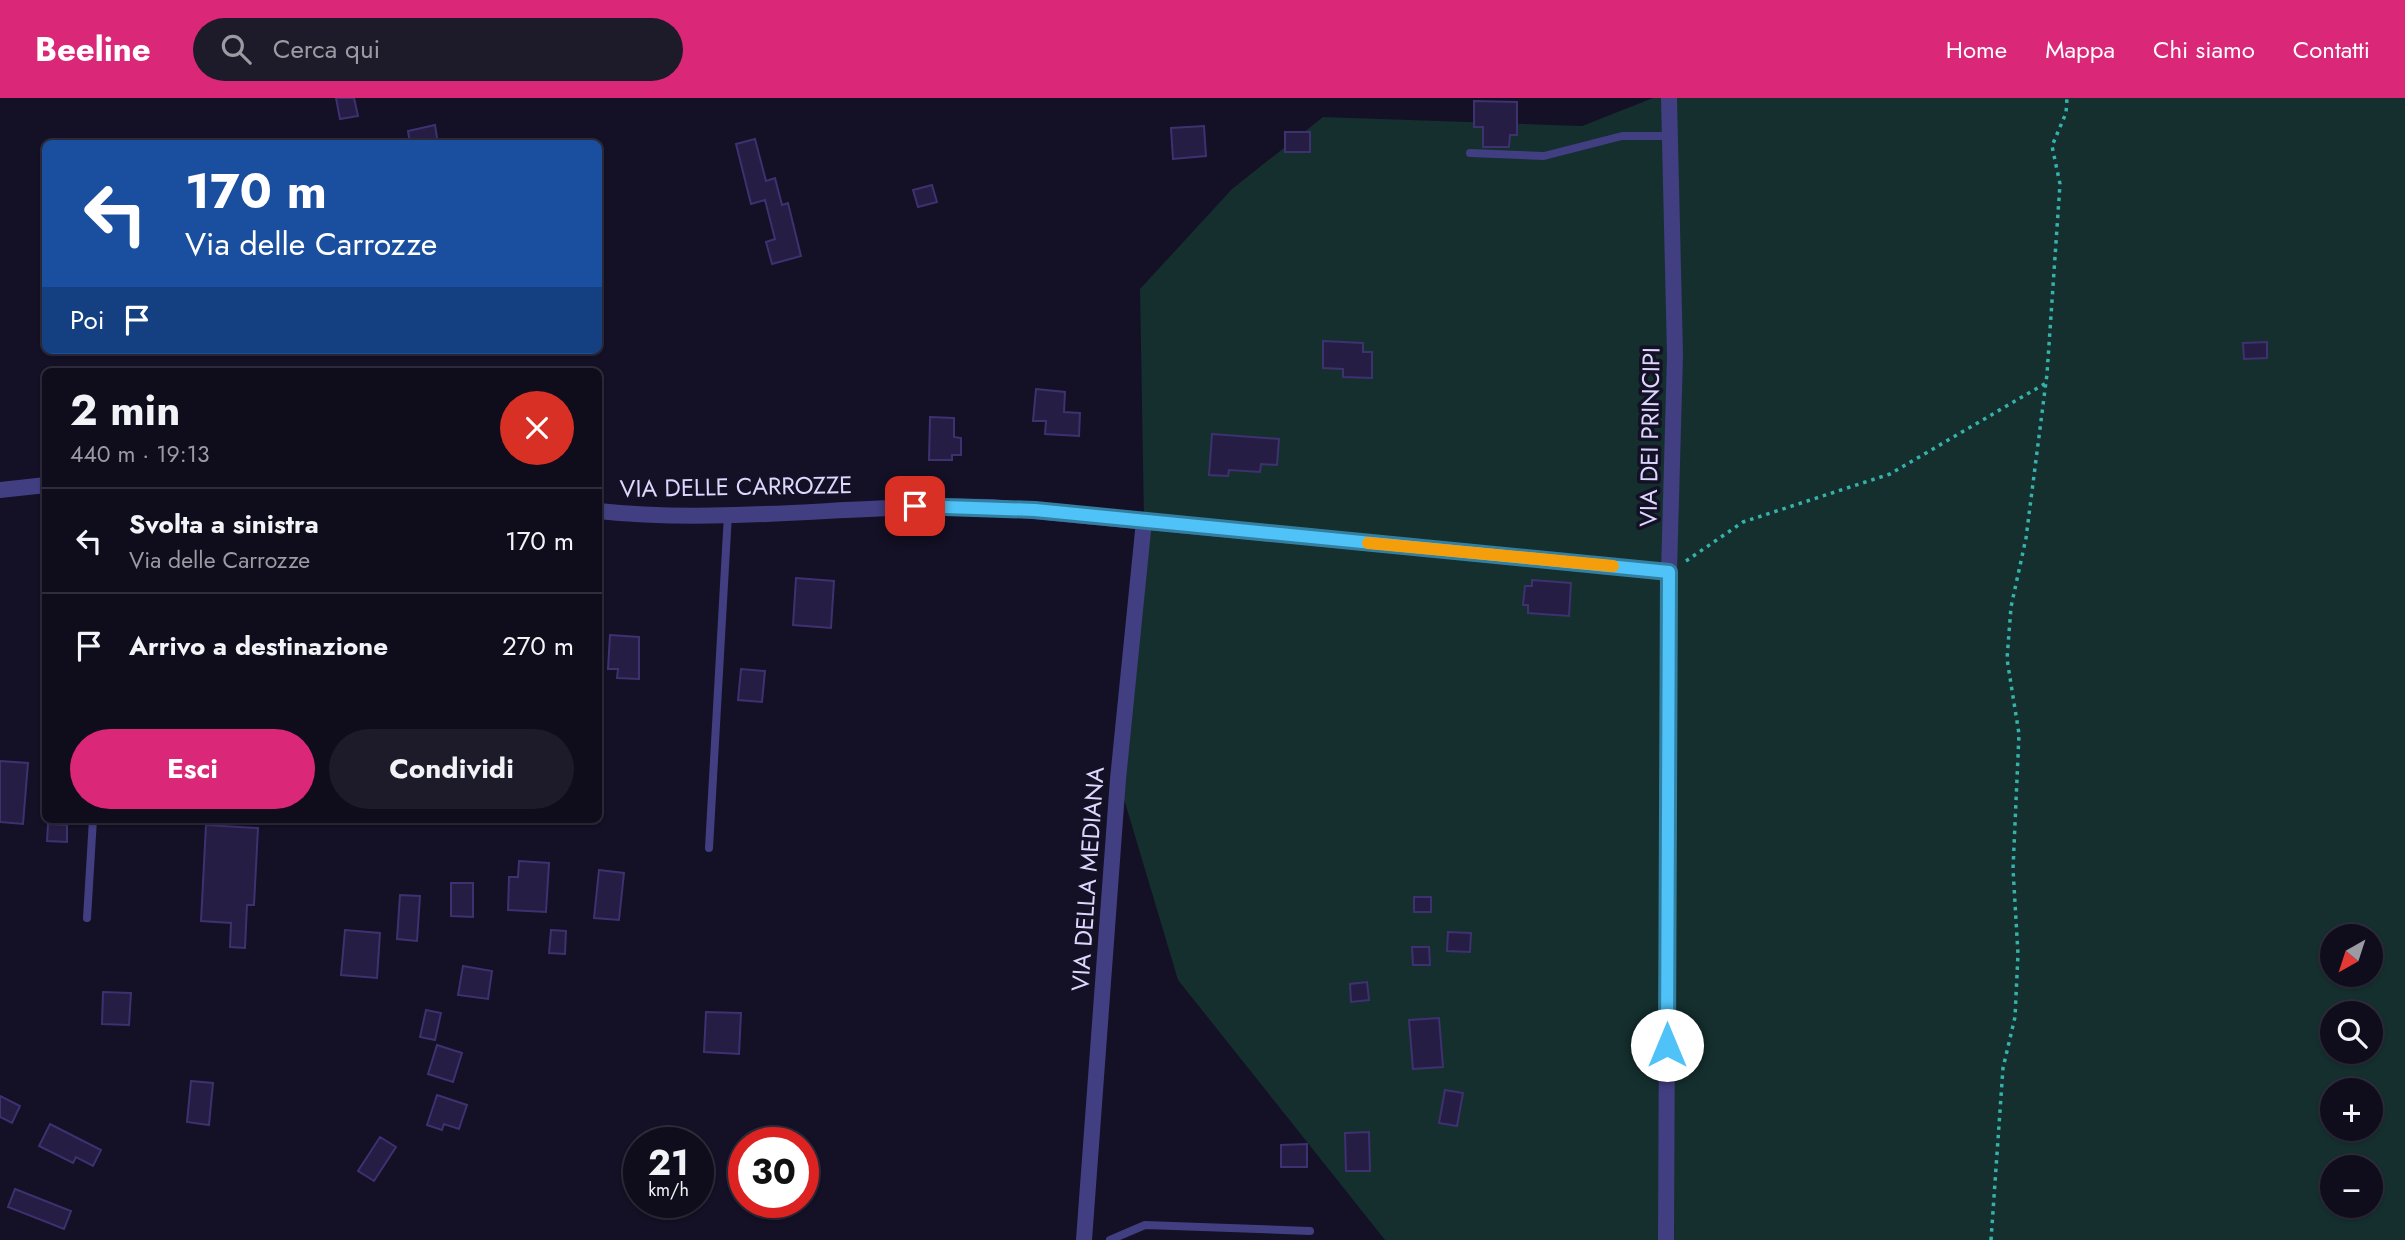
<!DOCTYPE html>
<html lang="it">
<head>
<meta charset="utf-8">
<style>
	body { margin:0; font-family:Jost,sans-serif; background:#1d1a29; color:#f1f3f6; height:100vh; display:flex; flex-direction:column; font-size:26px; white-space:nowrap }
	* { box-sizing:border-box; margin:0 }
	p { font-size:23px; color:#9b9ba3 }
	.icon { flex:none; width:38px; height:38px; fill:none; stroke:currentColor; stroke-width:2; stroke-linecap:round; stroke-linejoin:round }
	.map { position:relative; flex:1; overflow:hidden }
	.side { position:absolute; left:42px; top:270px; width:560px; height:455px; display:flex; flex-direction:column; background:#0f0c1c; border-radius:10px; box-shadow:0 2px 5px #0004,0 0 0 2px #2f2c3b }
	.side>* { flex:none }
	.banner { position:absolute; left:42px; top:42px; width:560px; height:214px; border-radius:10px; box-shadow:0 2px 5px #0004,0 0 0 2px #2f2c3b; background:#1a4fa0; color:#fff; overflow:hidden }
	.needle { width:46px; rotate:219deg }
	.controls { position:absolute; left:2320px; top:826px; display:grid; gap:14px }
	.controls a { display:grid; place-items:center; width:63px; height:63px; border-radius:50%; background:#0f0c1c; box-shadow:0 2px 5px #0004,0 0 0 2px #2f2c3b; font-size:35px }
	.speed { position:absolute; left:623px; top:1029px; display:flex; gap:14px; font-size:35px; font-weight:700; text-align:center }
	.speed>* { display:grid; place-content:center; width:91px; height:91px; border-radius:50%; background:#0f0c1c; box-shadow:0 2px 5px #0004,0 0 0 2px #2f2c3b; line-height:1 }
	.speed small { font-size:18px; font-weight:400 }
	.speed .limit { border:10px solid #d22; background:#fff; color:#111 }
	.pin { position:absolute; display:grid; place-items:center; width:60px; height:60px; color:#fff; margin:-30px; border-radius:14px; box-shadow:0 4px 10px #0006 }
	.me { position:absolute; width:77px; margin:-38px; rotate:0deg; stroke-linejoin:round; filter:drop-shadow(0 0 5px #0008) }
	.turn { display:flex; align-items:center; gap:24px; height:147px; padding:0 28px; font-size:32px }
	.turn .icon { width:91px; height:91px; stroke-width:2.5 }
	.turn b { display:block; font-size:49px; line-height:60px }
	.then { display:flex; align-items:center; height:66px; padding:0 28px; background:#0003; gap:14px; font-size:26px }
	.round { display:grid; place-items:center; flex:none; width:74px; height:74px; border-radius:37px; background:#1d1a29 }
	.overview { display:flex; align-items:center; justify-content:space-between; height:119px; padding:0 28px }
	h1 { font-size:42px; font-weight:700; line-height:52px }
	.primary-button { display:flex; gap:14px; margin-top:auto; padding:14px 28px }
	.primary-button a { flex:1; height:80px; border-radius:42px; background:#db2777; color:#fff; font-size:28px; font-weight:700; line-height:80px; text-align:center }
	.primary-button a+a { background:#1d1a29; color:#f1f3f6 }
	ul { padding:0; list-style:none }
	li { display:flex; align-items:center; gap:21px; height:105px; padding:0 28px; border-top:2px solid #2f2c3b }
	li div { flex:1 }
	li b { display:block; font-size:26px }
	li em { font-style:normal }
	header { display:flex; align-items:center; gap:42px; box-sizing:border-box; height:98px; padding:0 35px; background:#db2777; color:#fff }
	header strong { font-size:33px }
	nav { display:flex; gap:38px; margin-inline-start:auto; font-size:24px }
	.search { width:490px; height:63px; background:#1d1a29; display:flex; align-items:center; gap:18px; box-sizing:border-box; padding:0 24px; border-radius:38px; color:#9b9ba3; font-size:26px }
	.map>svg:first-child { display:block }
	.green { fill:#142f2e; fill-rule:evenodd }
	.building { fill:#261d45; stroke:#3e3170; stroke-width:2 }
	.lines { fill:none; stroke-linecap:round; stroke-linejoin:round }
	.path { stroke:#36b2ac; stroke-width:3.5; stroke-dasharray:3.5 5; stroke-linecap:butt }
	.service { stroke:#413e82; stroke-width:8 }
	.minor { stroke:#413e82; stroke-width:16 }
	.route-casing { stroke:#337fa1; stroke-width:18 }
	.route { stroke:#4fc3f7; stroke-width:12 }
	.slow { stroke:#f59e0b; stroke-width:12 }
	.labels { text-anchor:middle; stroke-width:7; stroke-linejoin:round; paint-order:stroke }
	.street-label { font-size:24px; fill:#dcd7fd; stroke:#141025 }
</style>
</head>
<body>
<header>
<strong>Beeline</strong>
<div class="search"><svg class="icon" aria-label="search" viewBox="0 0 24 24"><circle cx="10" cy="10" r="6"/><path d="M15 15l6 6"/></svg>Cerca qui</div>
<nav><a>Home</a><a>Mappa</a><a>Chi siamo</a><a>Contatti</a></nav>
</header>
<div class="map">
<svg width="2405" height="1142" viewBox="0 0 2405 1142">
	<rect width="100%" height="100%" fill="#141025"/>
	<!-- green -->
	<path class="green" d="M1653,0H2405V1142H1385L1178,882L1118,681L1144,423L1140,191L1232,91L1323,19L1582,28ZM2333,838H2371V877H2333ZM2333,915H2371V954H2333ZM2333,992H2371V1031H2333ZM2333,1069H2371V1108H2333Z"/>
	<!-- building -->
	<path class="building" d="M336,0H354L358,18L340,21Z
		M1474,3L1517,4V37H1510L1509,49H1483V29H1474Z
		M435,27L438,46H410L408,33Z
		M1204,28L1206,58L1173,61L1171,30Z
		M1285,34H1310V54H1285Z
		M755,41L766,83L775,80L782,107L788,105L801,158L772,166L766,144L775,141L765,102L751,106L736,46Z
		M932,87L937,104L918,109L913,92Z
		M1323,243L1363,245V254H1372V280L1343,279V271L1323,270Z
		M2267,244V260L2244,261L2243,245Z
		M1036,291L1065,294L1064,314L1080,315L1079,338L1045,336L1046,323H1033Z
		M930,319L954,320V339L961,340V357H952V362H929Z
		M1212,336L1279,341L1277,367L1261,366L1260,374L1229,372L1228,378L1209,377Z
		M796,480L834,483L831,530L793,527Z
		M1532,482L1571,485L1569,518L1528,515V507H1523L1525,488H1532Z
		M610,537L639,539V581L617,580L618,571H608Z
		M741,571L765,573L762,604L738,602Z
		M0,663L28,665L23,726L0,724Z
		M48,726L67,727V744L47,743Z
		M206,727L258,730L254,807H247L245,850L230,849L231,825L201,823Z
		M519,763L549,765L546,814L508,812L509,779H518Z
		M599,772L624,775L619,822L594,820Z
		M451,785H473V819L451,818Z
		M400,797L420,798L417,843L397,841Z
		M1414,799H1431V814H1414Z
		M345,832L380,835L377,880L341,877Z
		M551,832L566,833L565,856L549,855Z
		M1448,834L1471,835L1470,854L1447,853Z
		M1412,849H1429L1430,867H1413Z
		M463,868L492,873L488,901L458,897Z
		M1367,884L1369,902L1351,904L1350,886Z
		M103,894L131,895L129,927L102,926Z
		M426,912L441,915L435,942L420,939Z
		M706,914L741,915L739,956L704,954Z
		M1439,920L1443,969L1413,971L1409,922Z
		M437,947L462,955L453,984L428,976Z
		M191,983L213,985L209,1027L187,1024Z
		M1445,992L1463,995L1457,1028L1439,1025Z
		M437,997L467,1007L459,1031L444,1026L442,1032L427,1027Z
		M0,998L20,1008L12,1025L0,1019Z
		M50,1026L101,1052L93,1068L76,1059L73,1065L39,1048Z
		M1369,1034L1370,1073H1346L1345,1035Z
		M380,1039L396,1049L374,1083L358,1073Z
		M1307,1046V1069H1281V1047Z
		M15,1091L71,1113L64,1131L8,1109Z"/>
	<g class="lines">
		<!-- path -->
		<path class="path" d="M1686,463L1743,424L1890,376L2046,285
			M1991,1142L2003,970L2015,919L2018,856L2013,771L2019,636L2007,561L2011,509L2026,440L2047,276L2060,86L2052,48L2066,15L2067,0"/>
		<!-- service -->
		<path class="service" d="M1470,55L1544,58L1622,38H1670
			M709,750L728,416
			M87,820L93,721
			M1110,1142L1145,1127L1310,1133"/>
		<!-- minor -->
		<path class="minor" d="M0,392L46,387
			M598,413C728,427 860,405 991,409L1669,474
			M1084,1142L1118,681L1144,423
			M1666,1142L1669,474L1675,257L1669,0"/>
	</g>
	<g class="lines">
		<defs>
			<path id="route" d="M915,408L1035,412L1669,474L1667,947"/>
		</defs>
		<!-- route casing -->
		<use href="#route" class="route-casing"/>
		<!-- route -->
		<use href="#route" class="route"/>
		<!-- slow -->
		<path class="slow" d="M1368,445L1613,468"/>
	</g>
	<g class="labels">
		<!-- street labels -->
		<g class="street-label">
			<text transform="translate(1650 339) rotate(-89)" y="8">VIA DEI PRINCIPI</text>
			<text transform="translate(736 389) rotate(-1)" y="8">VIA DELLE CARROZZE</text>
			<text transform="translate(1088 781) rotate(-86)" y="8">VIA DELLA MEDIANA</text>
		</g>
	</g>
</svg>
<div class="controls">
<a><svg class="needle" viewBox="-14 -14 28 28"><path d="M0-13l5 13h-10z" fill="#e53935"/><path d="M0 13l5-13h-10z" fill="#9b9ba3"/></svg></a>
<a><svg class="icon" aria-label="search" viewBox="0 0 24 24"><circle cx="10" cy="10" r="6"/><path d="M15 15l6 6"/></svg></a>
<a>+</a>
<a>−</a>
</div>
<div class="speed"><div>21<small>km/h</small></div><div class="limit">30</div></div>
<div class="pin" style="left:915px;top:408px;background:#d93025"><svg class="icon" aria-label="arrive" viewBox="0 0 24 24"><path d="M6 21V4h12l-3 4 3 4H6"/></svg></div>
<svg class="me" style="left:1667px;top:947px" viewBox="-20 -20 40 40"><circle r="19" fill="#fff"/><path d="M0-13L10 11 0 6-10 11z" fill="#4fc3f7"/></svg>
<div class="banner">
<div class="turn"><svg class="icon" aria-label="left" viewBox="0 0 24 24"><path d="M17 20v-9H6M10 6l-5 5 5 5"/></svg><div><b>170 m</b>Via delle Carrozze</div></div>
<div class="then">Poi<svg class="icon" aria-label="arrive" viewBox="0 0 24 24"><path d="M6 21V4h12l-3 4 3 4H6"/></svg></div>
</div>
<section class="side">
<div class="overview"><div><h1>2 min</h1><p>440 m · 19:13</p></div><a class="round" style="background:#d93025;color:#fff"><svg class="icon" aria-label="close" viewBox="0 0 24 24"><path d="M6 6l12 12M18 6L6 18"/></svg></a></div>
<ul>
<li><svg class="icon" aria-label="left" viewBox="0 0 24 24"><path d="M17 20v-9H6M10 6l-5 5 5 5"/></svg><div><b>Svolta a sinistra</b><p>Via delle Carrozze</p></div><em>170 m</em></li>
<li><svg class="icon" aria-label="arrive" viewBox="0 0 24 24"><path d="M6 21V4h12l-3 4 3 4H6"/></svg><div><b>Arrivo a destinazione</b></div><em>270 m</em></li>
</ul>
<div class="primary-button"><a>Esci</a><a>Condividi</a></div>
</section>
</div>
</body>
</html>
